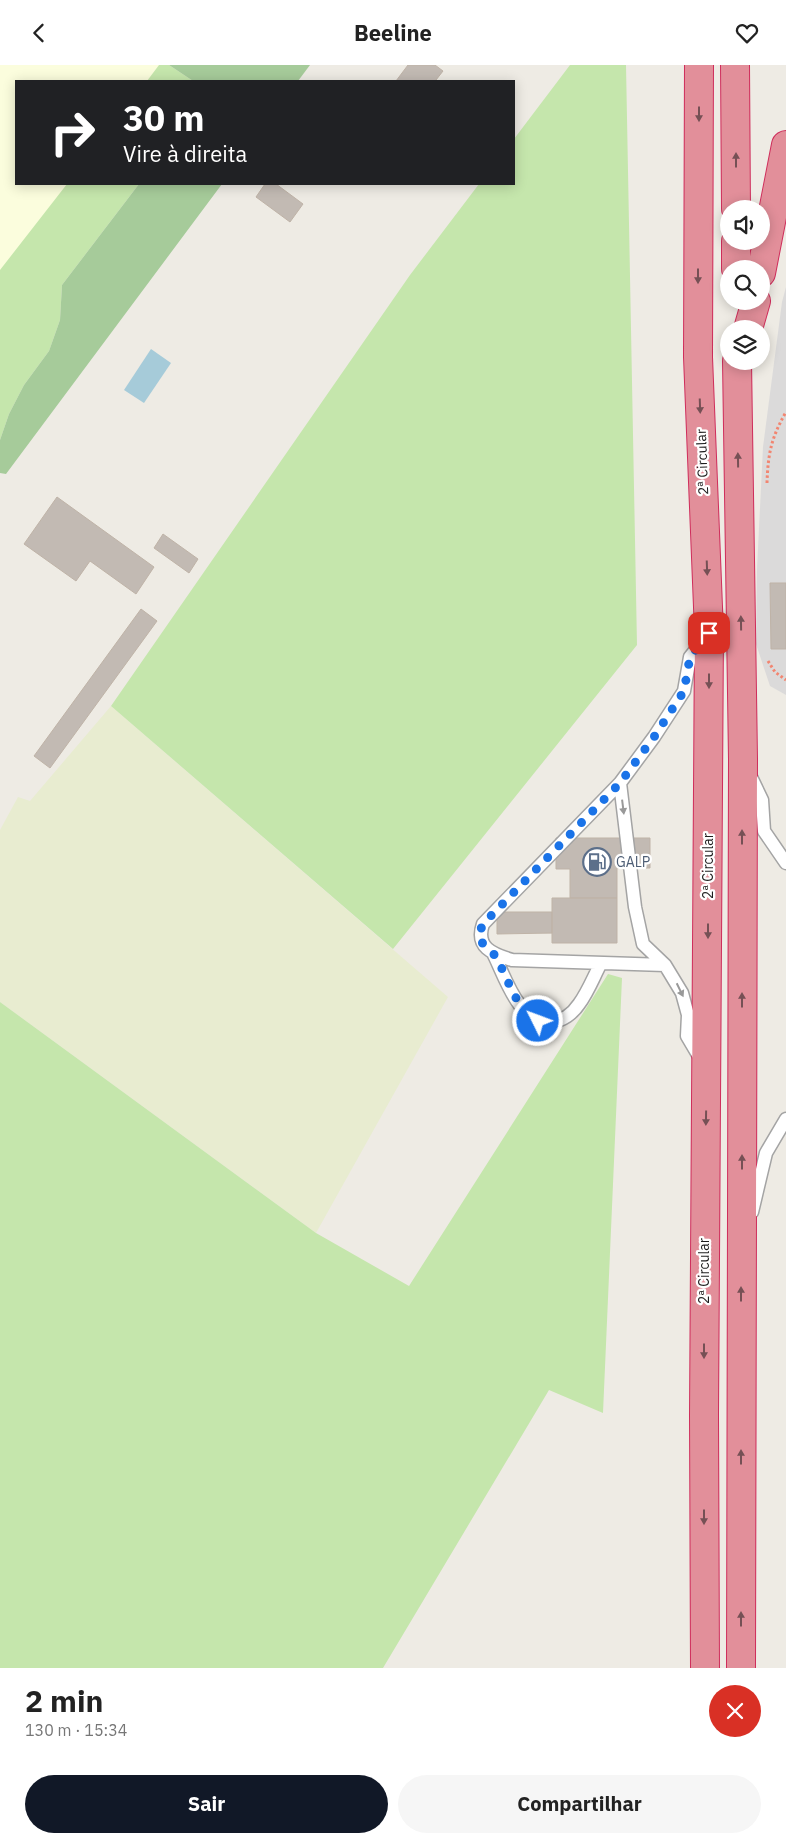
<!DOCTYPE html>
<html lang="pt">
<head>
<meta charset="utf-8">
<style>
	body { margin:0; font-family:"IBM Plex Sans",sans-serif; background:#f6f6f6; color:#222; height:100vh; display:flex; flex-direction:column; font-size:19px; white-space:nowrap }
	* { box-sizing:border-box; margin:0 }
	p { font-size:16px; color:#767676 }
	.icon { flex:none; width:28px; height:28px; fill:none; stroke:currentColor; stroke-width:2; stroke-linecap:round; stroke-linejoin:round }
	.map { position:relative; height:1603px; overflow:hidden }
	.sheet { display:flex; flex-direction:column; background:#fff; flex:1 }
	.sheet>* { flex:none }
	.top-card { position:absolute; left:15px; top:15px; width:500px; height:105px; border-radius:0px; box-shadow:0 2px 12px #0003; background:#202124; color:#fff; overflow:hidden }
	.controls { position:absolute; left:720px; top:135px; display:grid; gap:10px }
	.controls a { display:grid; place-items:center; width:50px; height:50px; border-radius:50%; background:#fff; box-shadow:0 2px 12px #0003; font-size:25px }
	.pin { position:absolute; display:grid; place-items:center; width:42px; height:42px; color:#fff; margin:-21px; border-radius:10px; box-shadow:0 2px 8px #0006 }
	.me { position:absolute; width:55px; margin:-28px; rotate:312deg; stroke-linejoin:round; filter:drop-shadow(0 0 4px #0008) }
	.turn { display:flex; align-items:center; gap:18px; height:105px; padding:0 25px; font-size:22px }
	.turn .icon { width:65px; height:65px; stroke-width:2.5 }
	.turn b { display:block; font-size:35px; line-height:42px }
	.round { display:grid; place-items:center; flex:none; width:52px; height:52px; border-radius:26px; background:#f6f6f6 }
	.head { display:flex; align-items:center; justify-content:space-between; height:85px; padding:0 25px }
	h1 { font-size:30px; font-weight:700; line-height:38px }
	.cta { display:flex; gap:10px; margin-top:auto; padding:10px 25px }
	.cta a { flex:1; height:58px; border-radius:30px; background:#111827; color:#fff; font-size:20px; font-weight:700; line-height:58px; text-align:center }
	.cta a+a { background:#f6f6f6; color:#222 }
	header { display:flex; justify-content:space-between; align-items:center; height:65px; padding:0 25px; background:#fff; font-size:22px; font-weight:700 }
	.map>svg:first-child { display:block }
	.residential { fill:#dbdada }
	.education { fill:#fbfddd }
	.farmland { fill:#e8ecd0 }
	.grass { fill:#c5e6ac }
	.forest { fill:#a6cb9a }
	.water { fill:#a6cbd9 }
	.building { fill:#c2bab3; stroke:#bfb3a7 }
	.lines { fill:none; stroke-linecap:round; stroke-linejoin:round }
	.lane-casing { stroke:#a4a4a4; stroke-width:15 }
	.highway-casing { stroke:#cf2d5b; stroke-width:30 }
	.path { stroke:#f28570; stroke-width:3; stroke-dasharray:2.5 2.5; stroke-linecap:butt }
	.lane { stroke:#fff; stroke-width:12 }
	.highway { stroke:#e28f9a; stroke-width:28 }
	.oneway { fill:#765055 }
	.oneway2 { fill:#999 }
	.route { stroke:#1a73e8; stroke-width:9; stroke-dasharray:0 16.2 }
	.labels { text-anchor:middle; stroke-width:4.5; stroke-linejoin:round; paint-order:stroke }
	.street-label { font-size:14px; fill:#1d1d1d; stroke:#fff }
	.service-label { font-size:14px; fill:#4e5e75; stroke:#fff; text-anchor:start }
</style>
</head>
<body>
<header><svg class="icon" aria-label="back" viewBox="0 0 24 24"><path d="M15 5l-7 7 7 7"/></svg>Beeline<svg class="icon" aria-label="heart" viewBox="0 0 24 24"><path d="M12 20l-8-8c-3-5 5-10 8-4 3-6 11-1 8 4z"/></svg></header>
<div class="map">
<svg width="786" height="1603" viewBox="0 0 786 1603">
	<rect width="100%" height="100%" fill="#eeebe4"/>
	<!-- residential -->
	<path class="residential" d="M786,222V630L770,621L756,579L757,504L763,382L782,237Z"/>
	<!-- education -->
	<path class="education" d="M0,0H160L148,16H16V119H77L0,230Z"/>
	<!-- farmland -->
	<path class="farmland" d="M111,641L448,932L316,1168L0,937V765L18,732L30,736Z"/>
	<!-- grass -->
	<path class="grass" d="M159,0H169L193,16H147Z
		M570,0H626L637,580L393,884L111,641L410,210L479,119H514V74Z
		M67,119H139L62,220L60,255L49,286L24,320L9,349L0,375V205Z
		M608,909L622,913L603,1348L549,1325L383,1603H0V937L316,1168L409,1221Z"/>
	<!-- forest -->
	<path class="forest" d="M169,0H310L298,16H193Z
		M139,119H222L6,409L0,408V375L9,349L24,320L49,286L60,255L62,220Z"/>
	<!-- water -->
	<path class="water" d="M151,284L171,298L144,338L124,325Z"/>
	<!-- building -->
	<path class="building" d="M408,0H435L443,6L436,15L438,16H396Z
		M265,119H276L303,139L290,157L256,132Z
		M57,432L154,502L136,529L90,496L76,516L24,479Z
		M163,469L198,494L189,508L154,483Z
		M770,518H786V584H771Z
		M141,544L157,556L50,703L34,691Z
		M556,773H650V803H617V833H570V804H556Z
		M552,833H617V878H552Z
		M497,847H552V868L497,869Z"/>
	<g class="lines">
		<defs>
			<path id="lane" d="M750,710L762,735L764,766L786,798
				M620,718L483,859C475,882 492,889 512,895L665,900
				M494,890C506,914 518,957 551,957C563,956 573,948 579,939C588,927 594,911 601,898
				M700,993L687,971L688,950L682,928L665,900L643,879L635,842L620,718L654,672L684,626L690,592L706,572
				M752,1147L766,1088L786,1054"/>
			<path id="highway" d="M699,0L698,292L709,567L704,1350L705,1603
				M735,0L736,144
				M736,176V204
				M761,208L786,80
				M748,264L756,236
				M737,296L743,694L741,1603"/>
		</defs>
		<!-- lane casing -->
		<use href="#lane" class="lane-casing"/>
		<!-- highway casing -->
		<use href="#highway" class="highway-casing"/>
		<!-- path -->
		<path class="path" d="M767,418C768,389 771,373 786,347
			M768,596L775,607L786,615"/>
		<!-- lane -->
		<use href="#lane" class="lane"/>
		<!-- highway -->
		<use href="#highway" class="highway"/>
	</g>
	<!-- one-way arrows -->
	<defs><path id="oneway-solid" d="M-6-.8H1V-3.2L6.5 0L1 3.2V.8H-6Z" transform="scale(1.25)"/></defs>
	<g class="oneway">
		<use href="#oneway-solid" transform="translate(699 49) rotate(90)"/>
		<use href="#oneway-solid" transform="translate(736 95) rotate(-90)"/>
		<use href="#oneway-solid" transform="translate(698 211) rotate(90)"/>
		<use href="#oneway-solid" transform="translate(700 341) rotate(88)"/>
		<use href="#oneway-solid" transform="translate(738 395) rotate(-91)"/>
		<use href="#oneway-solid" transform="translate(707 503) rotate(88)"/>
		<use href="#oneway-solid" transform="translate(741 558) rotate(-91)"/>
		<use href="#oneway-solid" transform="translate(709 616) rotate(90)"/>
		<use href="#oneway-solid" transform="translate(742 772) rotate(-90)"/>
		<use href="#oneway-solid" transform="translate(708 866) rotate(90)"/>
		<use href="#oneway-solid" transform="translate(742 935) rotate(-90)"/>
		<use href="#oneway-solid" transform="translate(706 1053) rotate(91)"/>
		<use href="#oneway-solid" transform="translate(742 1097) rotate(-90)"/>
		<use href="#oneway-solid" transform="translate(741 1229) rotate(-90)"/>
		<use href="#oneway-solid" transform="translate(704 1286) rotate(90)"/>
		<use href="#oneway-solid" transform="translate(741 1392) rotate(-90)"/>
		<use href="#oneway-solid" transform="translate(704 1452) rotate(90)"/>
		<use href="#oneway-solid" transform="translate(741 1554) rotate(-90)"/>
	</g>
	<g class="oneway2">
		<use href="#oneway-solid" transform="translate(623 742) rotate(83)"/>
		<use href="#oneway-solid" transform="translate(680 925) rotate(64)"/>
	</g>
	<g class="lines">
		<!-- route -->
		<path class="route" d="M538,956C514,943 509,913 495,891C491,884 480,880 479,870C479,867 482,862 483,859L620,718L654,672L684,626L690,592L709,568"/>
	</g>
	<!-- icons -->
	<defs>
		<symbol id="fuel-ring" viewBox="-11 -11 22 22"><circle r="9.5" fill="#fff" stroke="#5c6f8a" stroke-width="1.5"/><path d="M-5.5-6h7V0h2V4h1.3V-2.5L3-4.5l.8-.8L6-3V5H2.5V1h-1V6h-7ZM-4.2-4.7v3.2H.2V-4.7Z" fill="#5c6f8a"/></symbol>
	</defs>
	<g fill-rule="evenodd">
		<use href="#fuel-ring" x="581" y="781" width="32" height="32"/>
	</g>
	<g class="labels">
		<!-- street labels -->
		<g class="street-label">
			<text transform="translate(702 397) rotate(-92)" y="5">2ª Circular</text>
			<text transform="translate(708 801) rotate(-90)" y="5">2ª Circular</text>
			<text transform="translate(704 1206) rotate(-90)" y="5">2ª Circular</text>
		</g>
		<!-- service labels -->
		<g class="service-label">
			<text x="616" y="802">GALP</text>
		</g>
	</g>
</svg>
<div class="controls">
<a><svg class="icon" aria-label="sound" viewBox="0 0 24 24"><path d="M4 9h4l5-4v14l-5-4H4zM17 9q2 3 0 6"/></svg></a>
<a><svg class="icon" aria-label="search" viewBox="0 0 24 24"><circle cx="10" cy="10" r="6"/><path d="M15 15l6 6"/></svg></a>
<a><svg class="icon" aria-label="layers" viewBox="0 0 24 24"><path d="M12 4l9 5-9 5-9-5zM3 14l9 5 9-5"/></svg></a>
</div>
<div class="pin" style="left:709px;top:568px;background:#d93025"><svg class="icon" aria-label="arrive" viewBox="0 0 24 24"><path d="M6 21V4h12l-3 4 3 4H6"/></svg></div>
<svg class="me" style="left:538px;top:956px" viewBox="-20 -20 40 40"><circle r="17" fill="#1a73e8" stroke="#fff" stroke-width="3"/><path d="M0-11L8 9 0 5-8 9z" fill="#fff"/></svg>
<div class="top-card">
<div class="turn"><svg class="icon" aria-label="right" viewBox="0 0 24 24"><path d="M7 20v-9h11M14 6l5 5-5 5"/></svg><div><b>30 m</b>Vire à direita</div></div>
</div>
</div>
<section class="sheet">
<div class="head"><div><h1>2 min</h1><p>130 m · 15:34</p></div><a class="round" style="background:#d93025;color:#fff"><svg class="icon" aria-label="close" viewBox="0 0 24 24"><path d="M6 6l12 12M18 6L6 18"/></svg></a></div>
<div class="cta"><a>Sair</a><a>Compartilhar</a></div>
</section>
</body>
</html>
